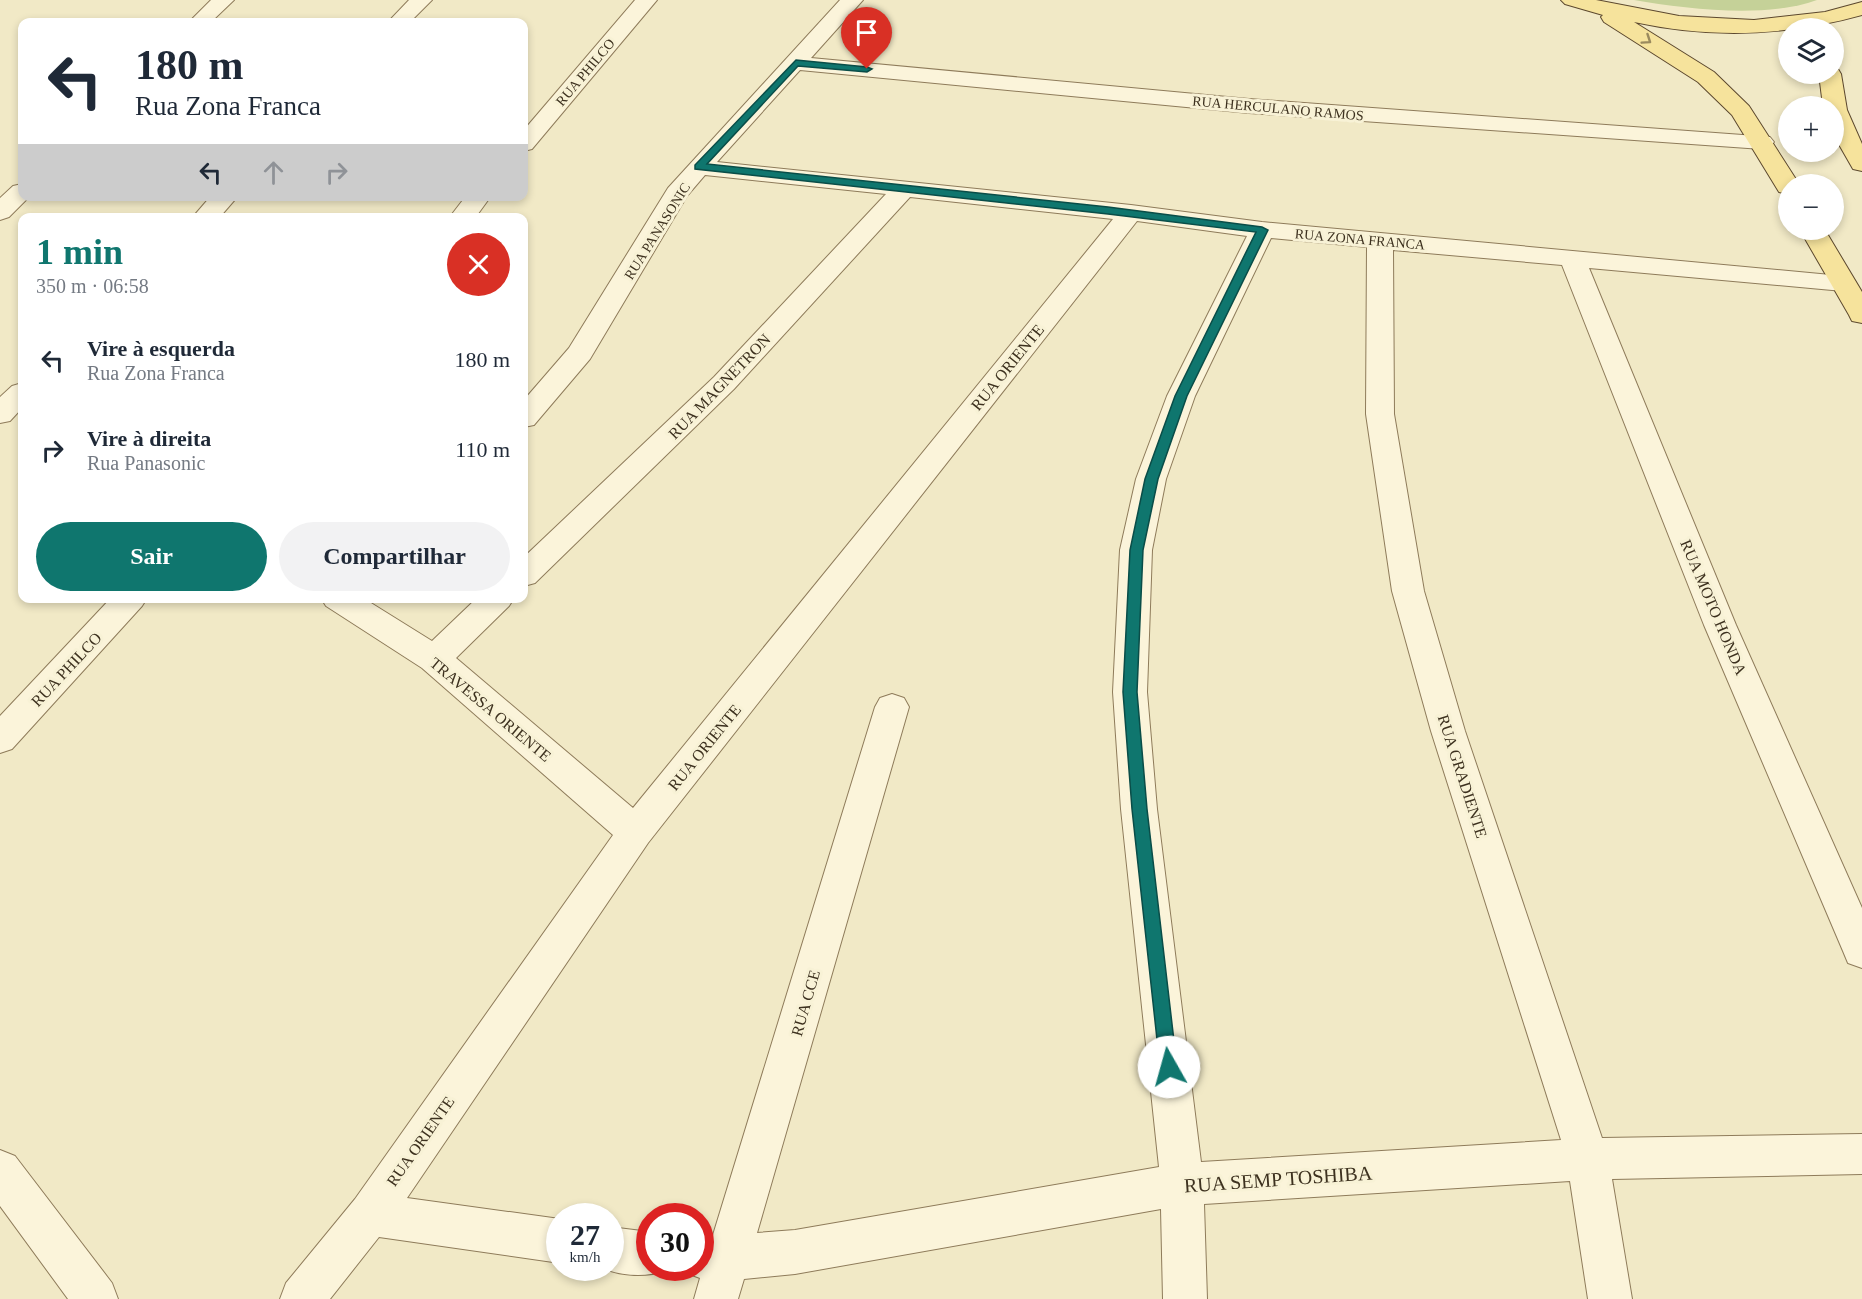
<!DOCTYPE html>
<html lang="pt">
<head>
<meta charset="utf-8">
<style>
	body { margin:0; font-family:"Times New Roman",serif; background:#f2f2f3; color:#1f2937; height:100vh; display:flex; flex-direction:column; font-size:22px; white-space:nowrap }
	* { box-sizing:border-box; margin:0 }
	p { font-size:20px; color:#747a83 }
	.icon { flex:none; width:33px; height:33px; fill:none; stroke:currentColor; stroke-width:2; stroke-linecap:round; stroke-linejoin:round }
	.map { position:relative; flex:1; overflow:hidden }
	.sheet { position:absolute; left:18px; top:213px; width:510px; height:390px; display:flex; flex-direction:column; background:#fff; border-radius:12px; box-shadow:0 3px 9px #0003 }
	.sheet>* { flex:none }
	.hud { position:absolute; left:18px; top:18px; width:510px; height:183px; border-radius:12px; box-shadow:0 3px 9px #0003; background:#fff; color:#1f2937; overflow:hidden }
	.fabs { position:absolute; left:1778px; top:18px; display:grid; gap:12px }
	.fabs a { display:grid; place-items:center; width:66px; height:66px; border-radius:50%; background:#fff; box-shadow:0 3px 9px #0003; font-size:30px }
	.speed { position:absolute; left:546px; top:1203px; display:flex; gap:12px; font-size:30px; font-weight:700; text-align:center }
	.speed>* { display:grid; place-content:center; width:78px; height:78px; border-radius:50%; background:#fff; box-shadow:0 3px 9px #0003; line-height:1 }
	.speed small { font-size:15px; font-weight:400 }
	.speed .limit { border:9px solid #d22; background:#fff; color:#111 }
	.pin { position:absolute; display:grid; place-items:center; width:51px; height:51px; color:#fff; margin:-62px -26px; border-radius:50% 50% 50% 0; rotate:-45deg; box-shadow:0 0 6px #0007 }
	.pin .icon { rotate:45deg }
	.me { position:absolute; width:66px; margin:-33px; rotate:353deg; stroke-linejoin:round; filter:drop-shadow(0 0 4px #0008) }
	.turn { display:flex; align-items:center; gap:21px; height:126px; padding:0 18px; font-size:27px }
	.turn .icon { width:78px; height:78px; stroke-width:2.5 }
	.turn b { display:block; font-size:42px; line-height:51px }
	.lanes { display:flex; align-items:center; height:57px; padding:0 18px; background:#0003; justify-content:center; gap:30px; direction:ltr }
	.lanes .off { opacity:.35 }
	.round { display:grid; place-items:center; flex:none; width:63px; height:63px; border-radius:32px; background:#f2f2f3 }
	.overview { display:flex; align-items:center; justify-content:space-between; height:102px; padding:0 18px }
	h1 { font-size:36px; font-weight:700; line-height:45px; color:#0f766e }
	.action { display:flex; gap:12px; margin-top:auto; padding:12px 18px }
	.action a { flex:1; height:69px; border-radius:36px; background:#0f766e; color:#fff; font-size:24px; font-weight:700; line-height:69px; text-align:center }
	.action a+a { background:#f2f2f3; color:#1f2937 }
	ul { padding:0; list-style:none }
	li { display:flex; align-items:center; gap:18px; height:90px; padding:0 18px }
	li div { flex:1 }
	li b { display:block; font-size:22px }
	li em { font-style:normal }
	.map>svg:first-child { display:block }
	.green { fill:#c5d198 }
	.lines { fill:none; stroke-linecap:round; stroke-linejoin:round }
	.minor-casing { stroke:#8e7b5a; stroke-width:2 }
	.primary-casing { stroke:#5c482e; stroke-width:2 }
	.minor { fill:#fbf4da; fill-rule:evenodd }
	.primary { fill:#f6e39c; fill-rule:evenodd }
	.oneway { stroke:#9a8a5e }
	.route { fill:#0f766e; stroke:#0a4d48; stroke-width:1.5 }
	.labels { text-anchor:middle; stroke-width:6; stroke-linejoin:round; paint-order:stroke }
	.far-street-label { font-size:14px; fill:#3d311f; stroke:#f8f2d6 }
	.street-label { font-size:16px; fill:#3d311f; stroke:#f8f2d6 }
	.near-street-label { font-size:20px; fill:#3d311f; stroke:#f8f2d6 }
</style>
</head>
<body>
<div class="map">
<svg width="1862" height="1299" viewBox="0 0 1862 1299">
	<rect width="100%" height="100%" fill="#f1e9c6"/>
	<!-- green -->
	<path class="green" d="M1634,0H1817C1765,19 1687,9 1634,0Z"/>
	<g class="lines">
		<defs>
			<path id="minor" d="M211,0H234L211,22H189Z
				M409,0H432L410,22H388Z
				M635,0H657L532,149L524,151V130Z
				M840,0H863L811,58L1249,99L1770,137L1774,142L1770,147L1762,149L1249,113L800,70L717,162L1131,205L1262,222L1852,277L1856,283L1852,289L1843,291L1589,268L1736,625L1862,908V968L1848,963L1843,951L1704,625L1562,265L1393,250L1394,414L1424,591L1465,731L1602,1138L1862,1134V1174L1612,1179L1632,1299H1588L1570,1181L1204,1204L1207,1299H1163L1161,1209L795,1274L744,1279L738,1299H694L700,1278L684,1272L683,1268H700V1234L713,1235L875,707L880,698L892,694L904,698L909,707L757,1233L795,1230L1159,1167L1121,809L1113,692L1120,550L1136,479L1167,396L1247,236L1137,221L648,843L407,1198L560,1219V1263L379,1237L330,1299H280L286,1283L355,1199L613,835L422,668L326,606L321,598H363L432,641L477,598H514L509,606L456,658L633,808L1113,219L910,197L734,389L535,583L524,586V557L714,377L886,194L705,175L687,196L590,359L534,425L524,427V400L569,348L668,188ZM1271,238L1367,247L1366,414L1392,591L1431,731L1561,1140L1201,1162L1157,809L1147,692L1152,550L1166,479L1195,396Z
				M22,184V196H30L9,217L0,220V198L13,186Z
				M211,196H238L219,218H192Z
				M466,196H491L475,218H449Z
				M22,383V408L10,421L0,423V397L12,386Z
				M111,598H147L142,606L12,749L0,753V716Z
				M0,1150L15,1156L112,1283L118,1299H68L0,1206Z
				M610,1227L650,1232V1268H666V1270C646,1278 622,1276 602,1268H610Z"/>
			<path id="primary" d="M1561,0H1596L1679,16L1754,20L1825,12L1862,2V15C1787,36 1712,39 1634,22L1714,72L1749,106L1799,184H1788V194L1779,192L1732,115L1698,82L1604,22L1601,17L1603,15L1565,4Z
				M1833,68L1838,69L1841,74L1847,110L1862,144V171L1853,169L1833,134V106H1823L1819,74H1833Z
				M1800,230H1825L1862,292V323L1852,321L1849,315Z"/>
		</defs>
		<!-- minor casing -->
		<use href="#minor" class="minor-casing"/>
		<!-- primary casing -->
		<use href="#primary" class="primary-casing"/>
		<!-- minor -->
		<use href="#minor" class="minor"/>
		<!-- primary -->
		<use href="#primary" class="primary"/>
	</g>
	<!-- one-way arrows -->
	<defs><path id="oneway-chevron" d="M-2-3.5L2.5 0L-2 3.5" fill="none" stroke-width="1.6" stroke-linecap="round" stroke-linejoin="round" transform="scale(1.5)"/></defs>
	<use class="oneway" href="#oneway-chevron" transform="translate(1647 40) rotate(34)"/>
	<!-- route -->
	<path class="route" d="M796,60L867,67L872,69L867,72L798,66L707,164L1108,207L1262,227L1268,230L1187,396L1158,479L1143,550L1137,692L1147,809L1177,1067L1175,1073L1169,1075L1163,1073L1160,1067L1132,809L1123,692L1130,550L1145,479L1175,396L1256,232L1108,214L695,169V165Z"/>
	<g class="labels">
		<!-- far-street labels -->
		<g class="far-street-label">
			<text transform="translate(585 72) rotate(-50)" y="5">RUA PHILCO</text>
			<text transform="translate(1278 108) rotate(5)" y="5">RUA HERCULANO RAMOS</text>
			<text transform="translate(657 231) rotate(-58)" y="5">RUA PANASONIC</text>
			<text transform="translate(1360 239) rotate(5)" y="5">RUA ZONA FRANCA</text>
		</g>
		<!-- street labels -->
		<g class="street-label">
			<text transform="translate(1007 367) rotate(-51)" y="6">RUA ORIENTE</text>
			<text transform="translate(719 386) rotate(-46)" y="6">RUA MAGNETRON</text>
			<text transform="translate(1714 607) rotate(67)" y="6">RUA MOTO HONDA</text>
			<text transform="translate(66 669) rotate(-47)" y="6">RUA PHILCO</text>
			<text transform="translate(491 709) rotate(40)" y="6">TRAVESSA ORIENTE</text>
			<text transform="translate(704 747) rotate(-51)" y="6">RUA ORIENTE</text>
			<text transform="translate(1463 776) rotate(72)" y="6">RUA GRADIENTE</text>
			<text transform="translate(805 1003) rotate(-74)" y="6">RUA CCE</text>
			<text transform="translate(420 1141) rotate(-55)" y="6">RUA ORIENTE</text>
		</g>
		<!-- near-street labels -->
		<g class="near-street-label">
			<text transform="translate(1278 1179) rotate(-4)" y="7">RUA SEMP TOSHIBA</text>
		</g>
	</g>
</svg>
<div class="fabs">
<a><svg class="icon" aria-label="layers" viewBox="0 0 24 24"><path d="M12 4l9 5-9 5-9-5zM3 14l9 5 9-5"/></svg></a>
<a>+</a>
<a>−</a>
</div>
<div class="speed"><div>27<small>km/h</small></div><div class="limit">30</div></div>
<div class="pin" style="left:867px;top:69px;background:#d93025"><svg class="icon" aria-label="arrive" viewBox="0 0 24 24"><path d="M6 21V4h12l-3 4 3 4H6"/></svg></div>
<svg class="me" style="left:1169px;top:1067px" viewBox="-20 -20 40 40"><circle r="19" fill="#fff"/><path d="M0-13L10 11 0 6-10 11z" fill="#0f766e"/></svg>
<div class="hud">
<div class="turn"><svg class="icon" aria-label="left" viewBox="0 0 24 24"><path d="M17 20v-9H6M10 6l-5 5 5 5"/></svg><div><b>180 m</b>Rua Zona Franca</div></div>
<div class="lanes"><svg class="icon" aria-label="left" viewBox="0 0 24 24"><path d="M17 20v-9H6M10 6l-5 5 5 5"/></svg><svg class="icon off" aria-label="ahead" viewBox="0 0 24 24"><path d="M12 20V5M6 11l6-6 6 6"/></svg><svg class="icon off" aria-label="right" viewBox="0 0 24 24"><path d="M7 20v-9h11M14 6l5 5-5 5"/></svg></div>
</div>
<section class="sheet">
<div class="overview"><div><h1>1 min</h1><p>350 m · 06:58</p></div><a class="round" style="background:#d93025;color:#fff"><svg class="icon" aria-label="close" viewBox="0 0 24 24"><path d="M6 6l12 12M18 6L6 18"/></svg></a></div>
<ul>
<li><svg class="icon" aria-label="left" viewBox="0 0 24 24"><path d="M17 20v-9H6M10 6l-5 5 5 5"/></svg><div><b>Vire à esquerda</b><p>Rua Zona Franca</p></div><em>180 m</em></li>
<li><svg class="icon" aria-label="right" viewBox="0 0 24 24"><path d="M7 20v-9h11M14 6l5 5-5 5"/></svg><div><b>Vire à direita</b><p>Rua Panasonic</p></div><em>110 m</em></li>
</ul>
<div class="action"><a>Sair</a><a>Compartilhar</a></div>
</section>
</div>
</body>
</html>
